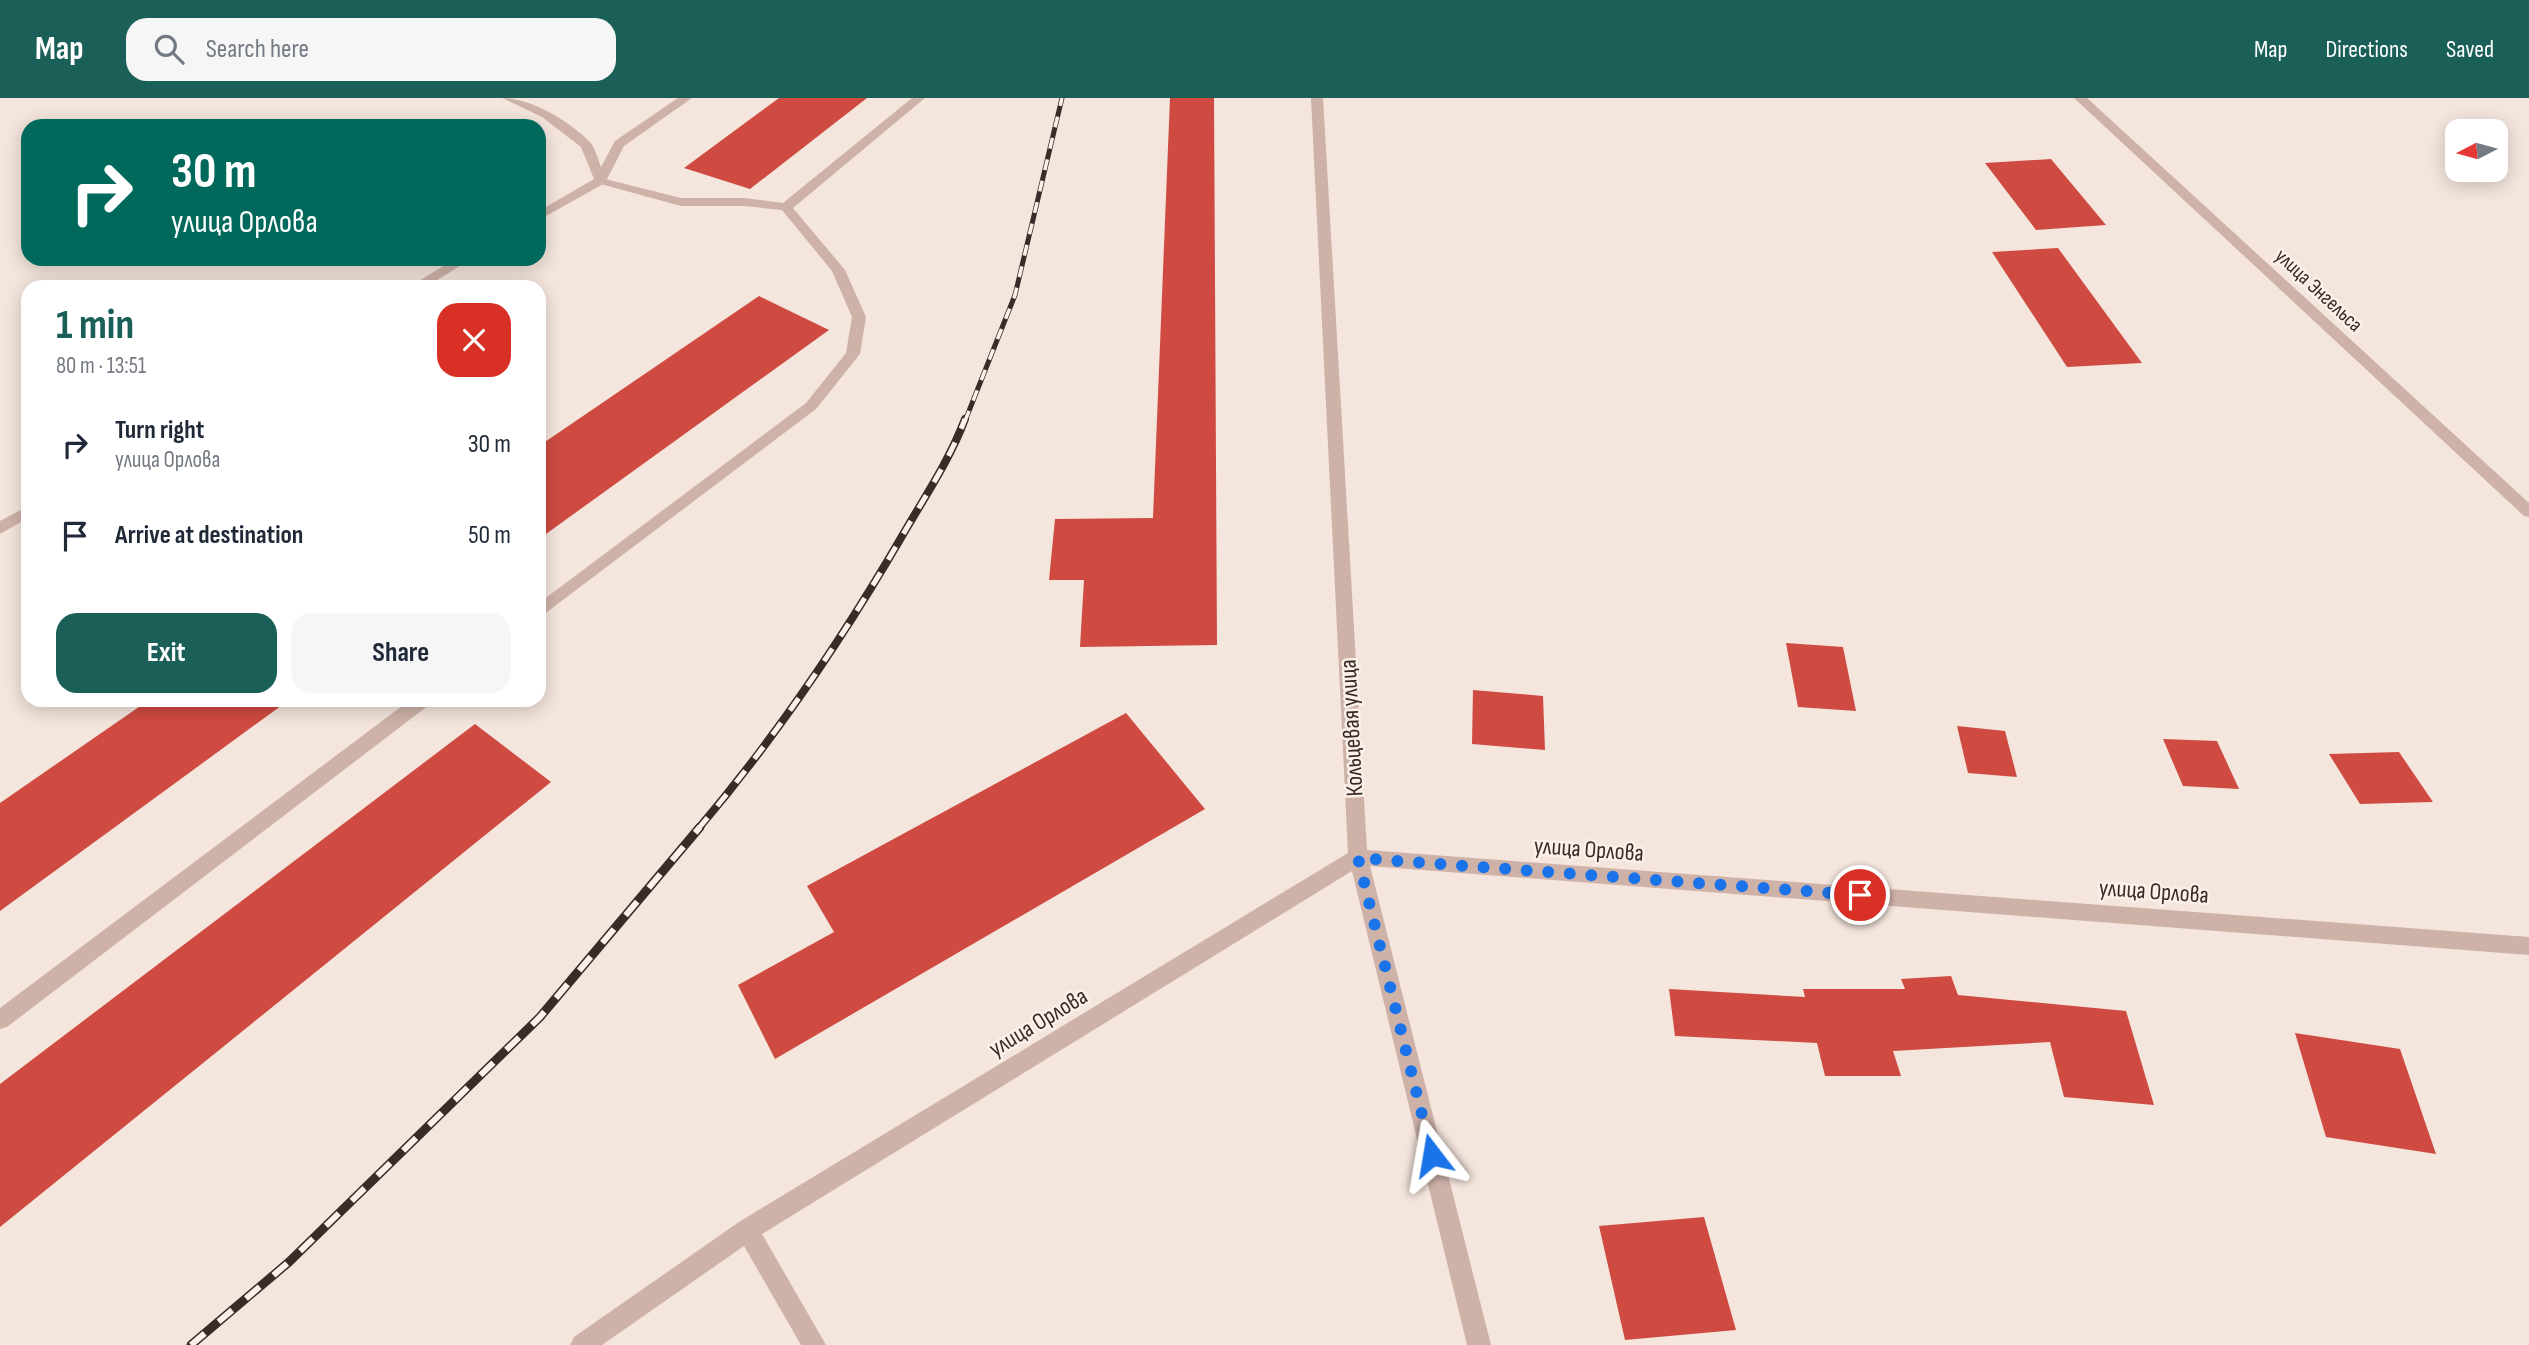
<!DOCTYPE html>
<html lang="en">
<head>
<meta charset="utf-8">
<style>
	body { margin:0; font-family:"Sofia Sans Condensed",sans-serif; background:#f6f6f7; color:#1f2937; height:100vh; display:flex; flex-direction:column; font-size:26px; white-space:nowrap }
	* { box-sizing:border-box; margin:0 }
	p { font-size:23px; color:#747a83 }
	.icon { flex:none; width:38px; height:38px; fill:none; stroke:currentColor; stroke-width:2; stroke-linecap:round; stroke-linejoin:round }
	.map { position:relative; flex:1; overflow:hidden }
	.side { position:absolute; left:21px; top:182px; width:525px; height:427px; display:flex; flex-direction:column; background:#fff; border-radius:21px; box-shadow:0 4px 18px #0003 }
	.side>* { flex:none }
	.banner { position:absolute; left:21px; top:21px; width:525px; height:147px; border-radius:21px; box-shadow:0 4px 18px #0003; background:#00695c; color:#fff; overflow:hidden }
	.needle { width:46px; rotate:264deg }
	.fabs { position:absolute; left:2445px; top:21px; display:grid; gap:14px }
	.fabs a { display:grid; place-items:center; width:63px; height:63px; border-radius:14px; background:#fff; box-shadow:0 4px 18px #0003; font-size:35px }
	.pin { position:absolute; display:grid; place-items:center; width:60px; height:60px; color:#fff; margin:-30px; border:4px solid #fff; border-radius:50%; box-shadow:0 2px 7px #0007 }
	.me { position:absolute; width:77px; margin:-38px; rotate:346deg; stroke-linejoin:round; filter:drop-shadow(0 0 5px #0008) }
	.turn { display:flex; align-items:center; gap:24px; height:147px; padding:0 35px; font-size:32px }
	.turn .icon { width:91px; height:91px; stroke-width:2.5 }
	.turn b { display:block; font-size:49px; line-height:60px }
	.round { display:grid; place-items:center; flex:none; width:74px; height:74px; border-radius:21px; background:#f6f6f7 }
	.head { display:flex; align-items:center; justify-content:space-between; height:119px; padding:0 35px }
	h1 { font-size:42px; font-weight:700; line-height:52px; color:#1a5f58 }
	.cta { display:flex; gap:14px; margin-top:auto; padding:14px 35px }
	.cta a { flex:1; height:80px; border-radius:21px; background:#1a5f58; color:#fff; font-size:28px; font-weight:700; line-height:80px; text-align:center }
	.cta a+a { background:#f6f6f7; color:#1f2937 }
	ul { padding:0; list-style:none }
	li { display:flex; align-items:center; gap:21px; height:91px; padding:0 35px }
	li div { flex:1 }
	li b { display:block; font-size:26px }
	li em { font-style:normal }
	header { display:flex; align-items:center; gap:42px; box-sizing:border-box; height:98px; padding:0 35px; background:#1a5f58; color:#fff }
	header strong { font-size:33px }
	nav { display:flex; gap:38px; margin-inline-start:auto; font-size:24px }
	.search { width:490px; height:63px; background:#f6f6f7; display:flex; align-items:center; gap:18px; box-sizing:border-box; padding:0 24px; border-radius:21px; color:#747a83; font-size:26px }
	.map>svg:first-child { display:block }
	.building { fill:#cf4b41 }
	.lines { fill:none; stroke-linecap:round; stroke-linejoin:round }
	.lane { fill:#ceb2a8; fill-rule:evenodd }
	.street { fill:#ceb2a8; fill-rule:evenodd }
	.rail-far2-casing { stroke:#3a2b28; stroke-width:5 }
	.rail-far1-casing { stroke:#3a2b28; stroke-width:8 }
	.rail-casing { stroke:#3a2b28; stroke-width:9 }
	.rail-far2 { stroke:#fbf0ea; stroke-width:3.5; stroke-dasharray:11; stroke-linecap:butt }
	.rail-far1 { stroke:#fbf0ea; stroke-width:5; stroke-dasharray:15; stroke-linecap:butt }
	.rail { stroke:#fbf0ea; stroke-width:6; stroke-dasharray:18; stroke-linecap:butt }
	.route { stroke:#1a73e8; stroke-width:12; stroke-dasharray:0 21.6 }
	.labels { text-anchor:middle; stroke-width:5; stroke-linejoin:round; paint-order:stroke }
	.far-street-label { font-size:21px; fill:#3a2b28; stroke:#fbf0ea }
	.street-label { font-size:24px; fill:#3a2b28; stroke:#fbf0ea }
</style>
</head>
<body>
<header>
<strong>Map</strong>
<div class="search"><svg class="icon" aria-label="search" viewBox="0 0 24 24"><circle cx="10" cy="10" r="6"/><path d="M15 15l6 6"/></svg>Search here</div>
<nav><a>Map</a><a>Directions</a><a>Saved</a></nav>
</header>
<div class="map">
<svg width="2529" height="1247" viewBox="0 0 2529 1247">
	<rect width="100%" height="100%" fill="#f4e5dd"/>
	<!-- building -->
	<path class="building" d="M779,0H867L750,91L684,70Z
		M1170,0H1214L1217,547L1080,549L1084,482H1049L1055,421L1153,420Z
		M2051,61L2106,127L2036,132L1985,65Z
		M2058,150L2142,265L2067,269L1992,154Z
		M759,198L829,232L539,441V348Z
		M1786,545L1843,549L1856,613L1798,609Z
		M1473,592L1543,598L1545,652L1472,646Z
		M149,602H289L0,813V705Z
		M1126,615L1205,711L775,961L738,887L834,834L807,788Z
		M475,626L551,684L0,1129V986Z
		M1957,628L2005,633L2017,679L1968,675Z
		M2163,641L2217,643L2239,691L2183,688Z
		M2399,654L2433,704L2360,706L2329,656Z
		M1951,878L1958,897L2126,913L2154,1007L2064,999L2050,944L1893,953L1901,978H1825L1817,945L1675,938L1669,891L1805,899L1803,891H1905L1901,881Z
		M2295,935L2400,951L2436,1056L2326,1039Z
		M1704,1119L1736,1232L1625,1242L1599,1128Z"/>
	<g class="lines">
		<!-- lane -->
		<path class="lane" d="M912,0H925L793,110L845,172L866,219L860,256L816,311L539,520V505L806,305L846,255L852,219L832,173L782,112L744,108H681L597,85V79L681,100H744L783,105Z
			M410,602H432L429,607L7,929L0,931V910Z"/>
		<!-- street -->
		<path class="street" d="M502,0C531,0 569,23 590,44C595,50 598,61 601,69L615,43L678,0H692L624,48L605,85L539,122V113L594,81L581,49L542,19Z
			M1311,0H1323L1367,752L2529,839V857L1370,768L1491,1247H1467L1352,773L762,1136L826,1247H801L744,1148L602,1247H570L574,1239L739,1124L1348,755Z
			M2074,0H2087L2529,405V419L2524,418Z
			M455,161H471L426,189H409Z
			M28,408V420L0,436V423Z"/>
		<defs>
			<path id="rail-far2" d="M965,323L1015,197L1062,0"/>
			<path id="rail-far1" d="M698,731C776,639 845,537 905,433C926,397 950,361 965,321"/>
			<path id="rail" d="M191,1247L289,1164L540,919L700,729"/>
		</defs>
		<!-- rail-far2 casing -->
		<use href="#rail-far2" class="rail-far2-casing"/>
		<!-- rail-far1 casing -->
		<use href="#rail-far1" class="rail-far1-casing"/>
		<!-- rail casing -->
		<use href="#rail" class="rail-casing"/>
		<!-- rail-far2 -->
		<use href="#rail-far2" class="rail-far2"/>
		<!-- rail-far1 -->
		<use href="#rail-far1" class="rail-far1"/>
		<!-- rail -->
		<use href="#rail" class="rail"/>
	</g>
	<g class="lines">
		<!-- route -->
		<path class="route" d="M1432,1057L1358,760L1860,797"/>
	</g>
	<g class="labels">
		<!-- far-street labels -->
		<g class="far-street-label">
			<text transform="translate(2319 192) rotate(43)" y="7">улица Энгельса</text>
		</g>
		<!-- street labels -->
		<g class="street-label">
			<text transform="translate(1351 630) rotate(-93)" y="8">Кольцевая улица</text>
			<text transform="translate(1589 751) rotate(4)" y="8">улица Орлова</text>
			<text transform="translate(2154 793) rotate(4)" y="8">улица Орлова</text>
			<text transform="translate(1038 924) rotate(-31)" y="8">улица Орлова</text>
		</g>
	</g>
</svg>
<div class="fabs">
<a><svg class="needle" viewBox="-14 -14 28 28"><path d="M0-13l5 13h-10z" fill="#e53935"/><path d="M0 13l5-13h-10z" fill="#747a83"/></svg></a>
</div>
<div class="pin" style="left:1860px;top:797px;background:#d93025"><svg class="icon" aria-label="arrive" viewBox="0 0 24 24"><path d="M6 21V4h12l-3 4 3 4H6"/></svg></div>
<svg class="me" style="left:1432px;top:1057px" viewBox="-20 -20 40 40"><path d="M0-17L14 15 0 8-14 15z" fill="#1a73e8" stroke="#fff" stroke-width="4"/></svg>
<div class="banner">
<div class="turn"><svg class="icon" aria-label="right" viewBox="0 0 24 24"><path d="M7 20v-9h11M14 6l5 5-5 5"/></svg><div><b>30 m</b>улица Орлова</div></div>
</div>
<section class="side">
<div class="head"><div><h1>1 min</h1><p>80 m · 13:51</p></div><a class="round" style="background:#d93025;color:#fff"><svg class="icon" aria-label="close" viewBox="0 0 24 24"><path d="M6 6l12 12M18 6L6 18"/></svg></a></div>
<ul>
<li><svg class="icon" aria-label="right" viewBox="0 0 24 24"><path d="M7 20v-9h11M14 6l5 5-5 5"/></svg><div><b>Turn right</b><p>улица Орлова</p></div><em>30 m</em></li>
<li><svg class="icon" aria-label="arrive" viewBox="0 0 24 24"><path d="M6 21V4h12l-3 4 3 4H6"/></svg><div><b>Arrive at destination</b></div><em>50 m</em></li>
</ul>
<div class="cta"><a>Exit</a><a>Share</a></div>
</section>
</div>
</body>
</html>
